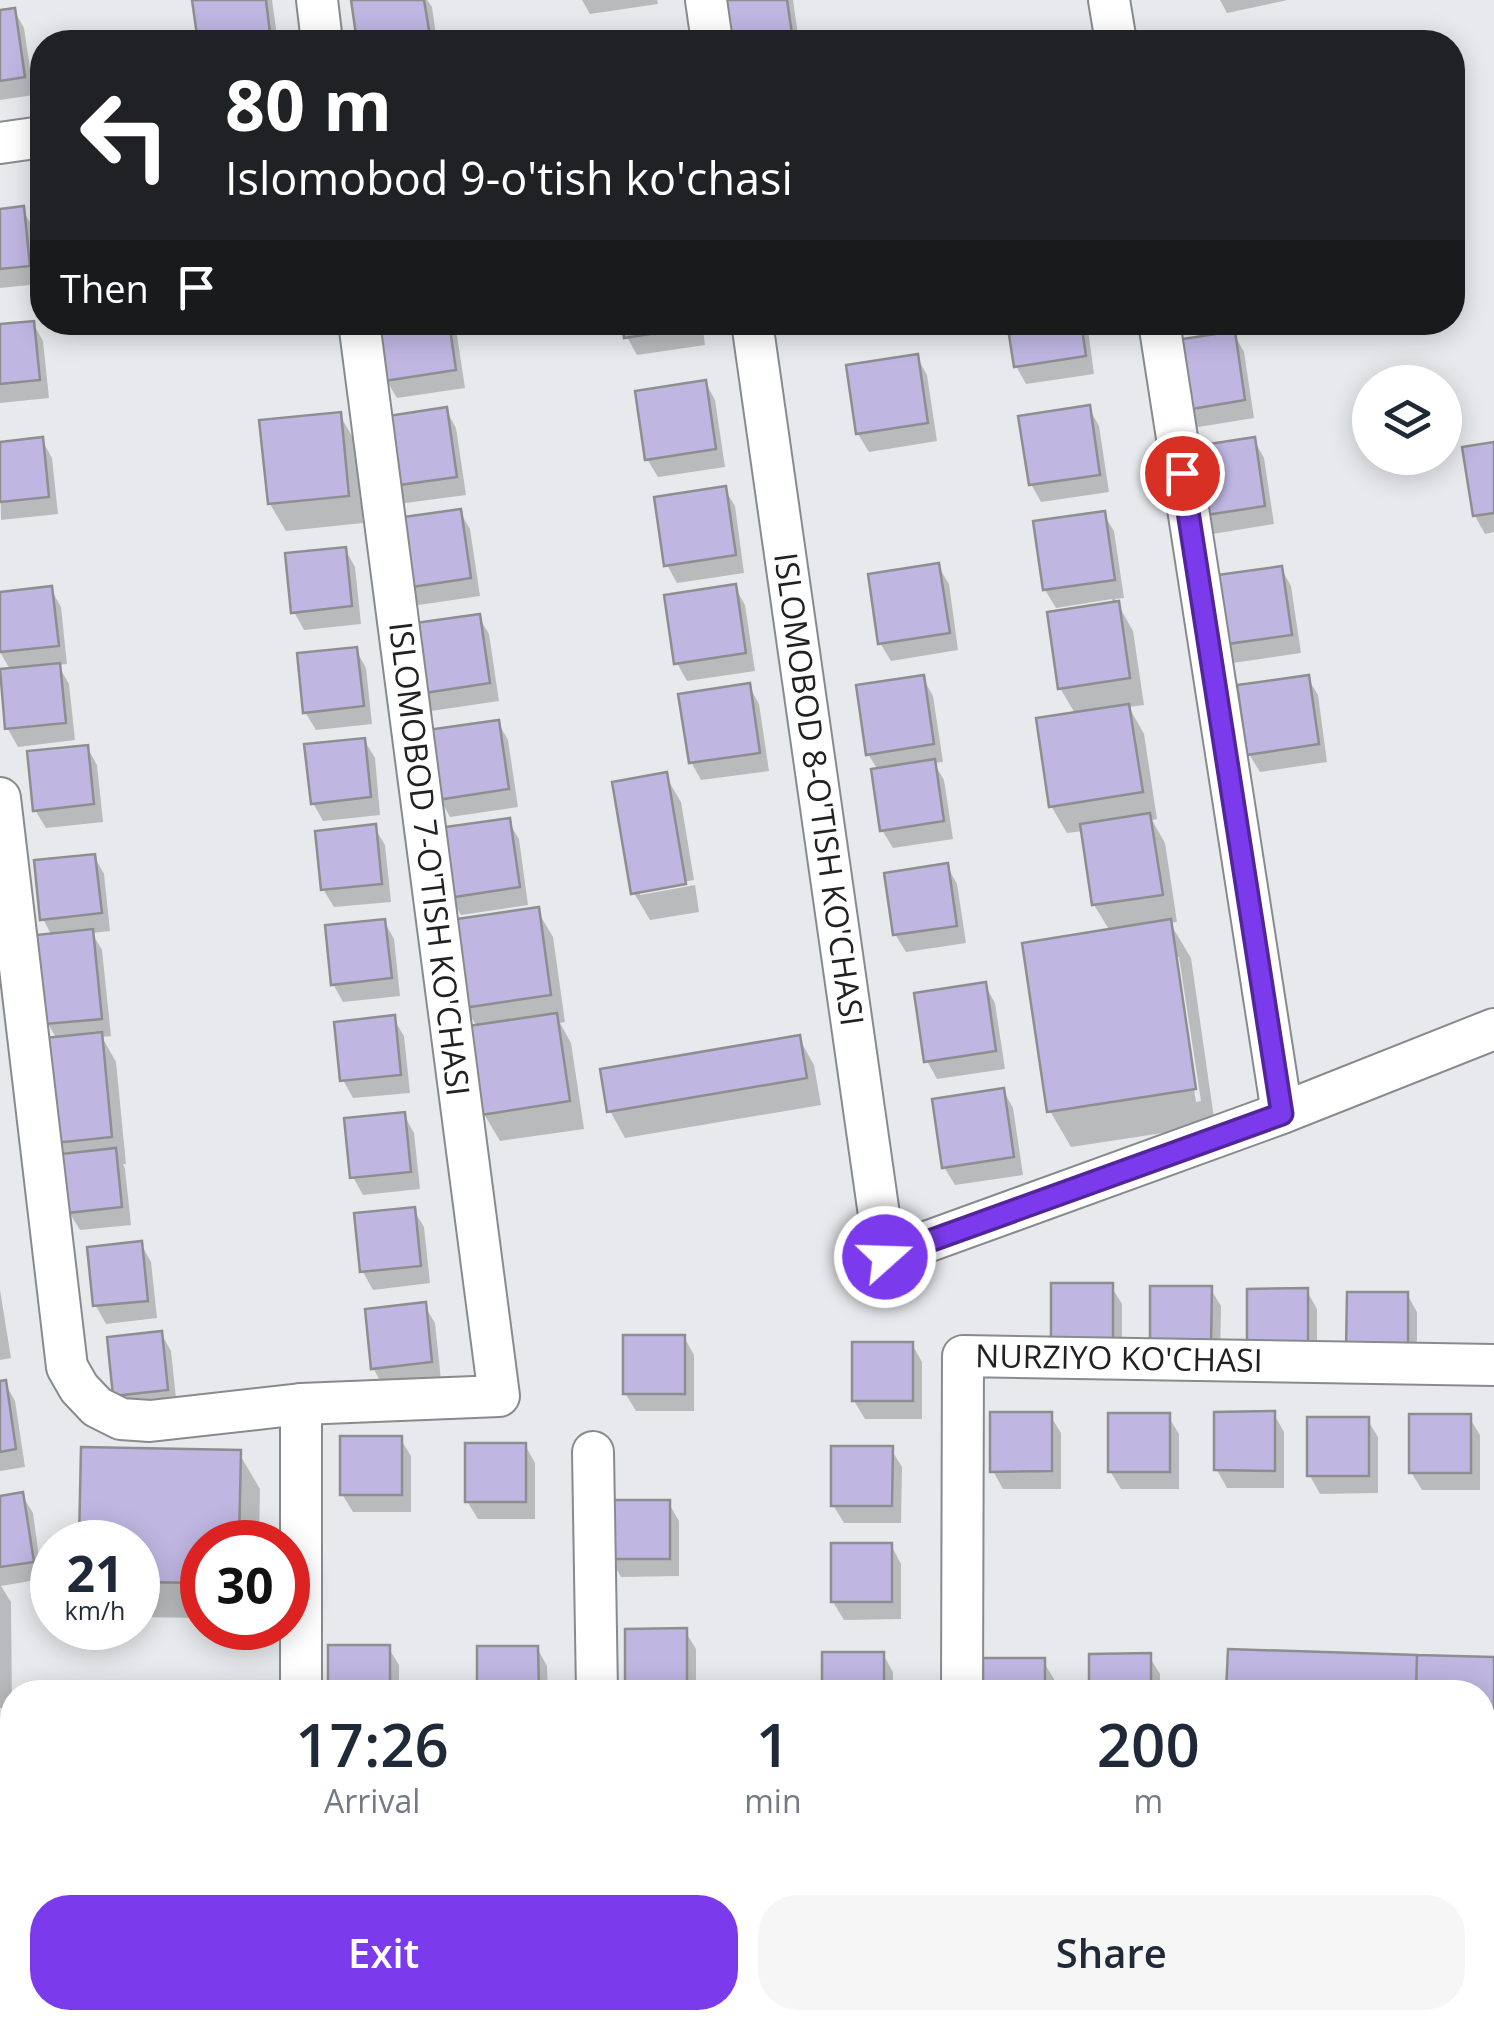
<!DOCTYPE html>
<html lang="en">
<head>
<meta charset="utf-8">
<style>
	body { margin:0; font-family:"Open Sans",sans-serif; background:#f6f6f7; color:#1f2937; height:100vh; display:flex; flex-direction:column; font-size:38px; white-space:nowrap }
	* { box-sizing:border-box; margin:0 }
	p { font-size:32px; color:#747a83 }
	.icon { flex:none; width:55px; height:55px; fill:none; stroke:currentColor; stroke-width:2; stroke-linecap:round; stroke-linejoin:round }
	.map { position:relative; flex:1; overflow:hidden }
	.panel { position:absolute; left:0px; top:1680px; width:1495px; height:350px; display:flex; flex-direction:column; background:#fff; border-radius:40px 40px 0 0; box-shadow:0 5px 25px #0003 }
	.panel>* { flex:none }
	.banner { position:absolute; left:30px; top:30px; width:1435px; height:305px; border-radius:40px; box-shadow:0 5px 25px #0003; background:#202124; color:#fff; overflow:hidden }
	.fabs { position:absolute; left:1352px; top:365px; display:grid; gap:20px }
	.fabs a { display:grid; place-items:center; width:110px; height:110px; border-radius:50%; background:#fff; box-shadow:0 5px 25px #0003; font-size:50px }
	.speed { position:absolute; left:30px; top:1520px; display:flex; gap:20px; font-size:50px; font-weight:700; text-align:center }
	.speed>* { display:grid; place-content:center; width:130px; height:130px; border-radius:50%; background:#fff; box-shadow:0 5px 25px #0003; line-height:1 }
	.speed small { font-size:25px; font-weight:400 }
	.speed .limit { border:15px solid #d22; background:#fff; color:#111 }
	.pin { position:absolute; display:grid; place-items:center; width:85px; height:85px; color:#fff; margin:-42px; border:5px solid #fff; border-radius:50%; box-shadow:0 2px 10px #0007 }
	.me { position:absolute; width:110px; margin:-55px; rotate:70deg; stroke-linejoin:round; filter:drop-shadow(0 0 8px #0008) }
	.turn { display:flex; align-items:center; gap:35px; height:210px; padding:0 30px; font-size:45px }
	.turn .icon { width:130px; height:130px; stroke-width:2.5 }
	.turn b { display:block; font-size:70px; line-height:85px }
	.then { display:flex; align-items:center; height:95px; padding:0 30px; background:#0003; gap:20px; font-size:38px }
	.eta { display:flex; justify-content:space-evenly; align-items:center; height:170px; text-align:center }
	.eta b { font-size:60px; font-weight:600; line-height:70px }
	.primary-button { display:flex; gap:20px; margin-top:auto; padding:20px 30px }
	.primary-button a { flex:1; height:115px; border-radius:40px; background:#7c3aed; color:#fff; font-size:40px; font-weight:600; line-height:115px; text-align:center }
	.primary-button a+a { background:#f6f6f7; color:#1f2937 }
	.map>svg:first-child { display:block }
	.forest { fill:url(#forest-firs) }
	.shadow { fill:#0003; fill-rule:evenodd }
	.building { fill:#bfb7e2; stroke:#8e8e91; stroke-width:2.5 }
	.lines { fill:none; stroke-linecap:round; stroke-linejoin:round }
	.minor-casing { stroke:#888b8d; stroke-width:44 }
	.highway-casing { stroke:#c5c5c6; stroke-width:59 }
	.minor { stroke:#fff; stroke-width:40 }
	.highway { stroke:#f68e93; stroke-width:55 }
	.route-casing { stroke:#51269a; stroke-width:25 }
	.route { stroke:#7c3aed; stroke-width:18 }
	.labels { text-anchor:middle; stroke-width:10; stroke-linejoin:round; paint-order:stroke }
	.street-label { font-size:32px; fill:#202122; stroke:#fff }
</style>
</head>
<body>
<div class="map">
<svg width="1494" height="2030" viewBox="0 0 1494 2030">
	<defs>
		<pattern id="forest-firs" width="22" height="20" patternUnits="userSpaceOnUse" patternTransform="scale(2.5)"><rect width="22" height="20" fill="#c1dcc1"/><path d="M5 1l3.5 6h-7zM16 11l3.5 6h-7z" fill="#a6bca6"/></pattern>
	</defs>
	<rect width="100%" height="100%" fill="#e7e9ec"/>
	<!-- forest -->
	<path class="forest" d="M1483,1733H1493L1487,1848H1482Z"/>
	<!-- shadow -->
	<path class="shadow" d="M195,0H272L278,42H201Z
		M354,0H427L432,7L437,42H360Z
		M582,0H657L658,4L590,14Z
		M716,0H793L799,42H722Z
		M1220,0H1288L1227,13Z
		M14,10L24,28L34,95L0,100V12Z
		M22,209L33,227L39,284L0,288V212Z
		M378,322H455L465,388L397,398L386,380Z
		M625,322H702L705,345L637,355L627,337Z
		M1010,322H1087L1094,374L1026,384L1016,366Z
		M1167,322H1221L1171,330Z
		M33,323L43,341L49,398L0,403V327Z
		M1234,334L1244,352L1254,418L1186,429L1176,411Z
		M917,357L927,375L937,441L869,452L858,434Z
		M705,382L715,400L725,467L658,477L647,459Z
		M1089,408L1099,426L1109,492L1041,502L1031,484Z
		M446,410L456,428L466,495L398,504L388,487Z
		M339,414L355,441L363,523L286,531L270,504Z
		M42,440L52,458L58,514L1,520L0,444Z
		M1254,440L1264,458L1274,524L1206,535L1195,517Z
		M1494,445V532L1485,534L1475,516Z
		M724,488L735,506L744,573L677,583L667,565Z
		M460,512L470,529L480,596L412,606L402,588Z
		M1103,513L1114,531L1124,598L1115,599L1133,631L1144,705L1129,707L1144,734L1157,819L1152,820L1165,843L1177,922L1170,923L1191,958L1215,1125L1071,1147L1050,1111L1110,931L1094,905L1083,831L1067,833L1051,806L1076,715L1060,688L1113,604L1112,599L1056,608L1045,590ZM1174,957H1179L1201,1101L1196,1102Z
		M345,549L355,567L361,624L304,630L294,612Z
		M938,566L949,584L958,650L891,661L880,643Z
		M1281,568L1291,586L1301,653L1233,663L1223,645Z
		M735,587L745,605L755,671L687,681L677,663Z
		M51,589L61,607L67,664L58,665L69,684L75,740L18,747L8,729L11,671L0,652V595Z
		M478,616L489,634L499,701L431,711L420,693Z
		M356,650L366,668L372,724L316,730L305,712Z
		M1307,677L1318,695L1327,762L1260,772L1249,754Z
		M923,678L933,696L943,762L934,763L944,780L953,839L893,848L882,830L878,770L868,754Z
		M749,686L759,704L769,771L701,780L691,762Z
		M498,722L508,740L518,807L450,817L440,799Z
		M364,740L375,758L380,815L323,821L313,803Z
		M87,747L97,765L103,822L46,828L35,810Z
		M665,775L681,802L694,880L640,890V895L695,885L699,912L650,920L634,893Z
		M508,821L519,839L528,905L461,915L450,897Z
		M374,827L385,845L391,902L334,907L323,889Z
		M94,856L104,874L110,931L92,933L102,950L111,1036L102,1037L116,1062L126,1164H123L125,1169L131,1225L80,1230L69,1212L66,1156L58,1142L57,1039L48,1024L52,936L43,919Z
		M947,866L957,884L966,943L906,952L895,934Z
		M537,910L553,937L565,1022L560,1023L571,1043L584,1129L500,1141L484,1114L477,1027L466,1008Z
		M384,921L394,939L400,996L343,1002L333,984Z
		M985,985L995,1003L1005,1069L937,1079L927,1061Z
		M393,1018L404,1036L410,1093L353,1098L343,1080Z
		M799,1038L814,1065L821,1105L625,1138L610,1111Z
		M1003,1090L1013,1108L1023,1175L955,1185L944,1167Z
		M404,1115L414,1133L420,1189L363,1195L353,1177Z
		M413,1209L424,1227L430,1283L373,1290L363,1272Z
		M141,1244L151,1262L157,1318L106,1324L96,1306Z
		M1111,1286L1122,1304V1359L1064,1360Z
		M1210,1288L1221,1306L1220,1362L1153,1345Z
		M0,1290L11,1358L0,1360Z
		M1307,1291L1317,1309V1365H1260Z
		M1407,1294L1417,1312V1368L1359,1369Z
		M424,1305L435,1323L441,1380L383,1386L373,1368Z
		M161,1333L171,1351L177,1408L126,1413L115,1395Z
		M684,1337L694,1355V1411H636L625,1393Z
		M912,1344L922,1362V1419H865L854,1401Z
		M5,1383L15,1401L25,1467L0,1471V1384Z
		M1274,1414L1284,1432V1488H1227L1217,1470Z
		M1050,1415L1061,1433V1489H1003L993,1471Z
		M1168,1416L1179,1434V1489H1121L1110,1471Z
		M1469,1417L1480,1435V1490H1422L1411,1472Z
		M1367,1419L1378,1437V1493L1320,1494L1310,1476Z
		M400,1438L411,1456V1512H353L342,1494Z
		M525,1445L535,1463V1519H478L467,1501Z
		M84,1449L239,1453L260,1489L259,1542H202V1618L138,1617V1542H81Z
		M891,1449L902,1467L901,1523H844L833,1505Z
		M22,1495L33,1513L42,1579L1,1586L11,1602L12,1708H0V1498Z
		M668,1502L679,1521V1576L621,1577L611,1559Z
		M891,1545L901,1564V1619L844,1620L833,1602Z
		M685,1631L696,1649V1692H631L628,1687Z
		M331,1647H388L399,1665V1692H331Z
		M537,1648L547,1666L548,1692H480V1649Z
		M1230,1652L1494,1660V1743H1482V1692H1229Z
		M825,1654H883L893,1672V1692H825Z
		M1092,1656H1149L1160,1674V1692H1091Z
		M985,1661H1043L1054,1679V1692H985Z"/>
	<!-- building -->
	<path class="building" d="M192,0H266L270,33L198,42Z
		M351,0H424L431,42H357Z
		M714,0H787L792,34L720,42Z
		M15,8L25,77L0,81V10Z
		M24,206L30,266L0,269V209Z
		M34,321L40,380L0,384V324Z
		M375,322H449L456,370L384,381Z
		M622,322H696V327L624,338Z
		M1007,322H1081L1086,356L1014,367Z
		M1235,331L1245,400L1174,412L1163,342Z
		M918,354L928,423L856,434L846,365Z
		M706,380L716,449L645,460L635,391Z
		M1090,405L1100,475L1029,485L1018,416Z
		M447,407L457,477L385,487L375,418Z
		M341,412L349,496L268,504L259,420Z
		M43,437L49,497L0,502V442Z
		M1255,437L1265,506L1193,517L1183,448Z
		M1494,442V513L1473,516L1462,447Z
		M726,486L736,555L664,566L654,497Z
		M461,509L471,578L399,589L389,519Z
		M1105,511L1115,580L1043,590L1033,521Z
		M346,547L352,606L291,613L285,553Z
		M939,563L950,633L878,644L868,574Z
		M1282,566L1292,635L1220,645L1210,576Z
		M736,584L746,653L674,664L664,595Z
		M52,586L59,646L0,652V592Z
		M1119,601L1130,678L1058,689L1047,612Z
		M480,614L490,683L418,694L408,624Z
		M357,647L364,706L303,713L297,653Z
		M60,663L66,723L5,729L0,669Z
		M924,675L934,744L866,755L856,685Z
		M1309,675L1319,744L1247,755L1237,685Z
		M750,683L760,753L689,763L678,694Z
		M1129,704L1143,792L1049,807L1036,718Z
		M499,720L509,789L437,800L427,730Z
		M365,738L371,797L311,804L304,744Z
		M88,745L94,804L33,811L27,751Z
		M935,759L944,821L880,831L871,769Z
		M667,772L686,884L631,894L612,782Z
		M1150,813L1163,895L1092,905L1080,824Z
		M510,818L520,887L448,898L438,828Z
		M376,824L382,884L321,890L315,831Z
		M95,854L102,913L40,920L34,860Z
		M948,863L957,926L893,935L884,873Z
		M539,907L551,995L463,1008L450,920Z
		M385,919L392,978L331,985L325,925Z
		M1171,919L1196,1089L1047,1112L1022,943Z
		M93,929L102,1019L45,1024L36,935Z
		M986,982L996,1051L924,1062L914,993Z
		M557,1013L570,1101L481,1115L468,1026Z
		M395,1015L401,1075L340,1081L334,1022Z
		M102,1032L112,1137L55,1143L44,1038Z
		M800,1035L807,1078L607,1112L600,1069Z
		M1004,1088L1014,1157L942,1168L932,1099Z
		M405,1112L411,1172L350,1178L344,1118Z
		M116,1148L122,1207L67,1213L61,1154Z
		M415,1207L421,1266L360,1272L354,1213Z
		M142,1241L148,1301L93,1306L87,1247Z
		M1051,1283H1113V1342L1051,1343Z
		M1150,1286H1212L1211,1345H1150Z
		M1308,1288V1348L1247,1347V1289Z
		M1347,1292H1408V1351H1346Z
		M426,1302L432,1362L371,1369L365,1309Z
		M162,1331L168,1390L113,1396L107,1337Z
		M623,1335H685V1394H623Z
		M852,1342H913V1401H852Z
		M6,1380L16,1449L0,1452V1381Z
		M1275,1411V1471L1214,1470V1412Z
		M990,1412H1052V1471L990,1472Z
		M1108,1413H1170V1472H1108Z
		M1409,1414H1471V1473H1409Z
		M1307,1417H1369V1476H1307Z
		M340,1436H402V1495H340Z
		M465,1443H526V1502H465Z
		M831,1446H893L892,1506H831Z
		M81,1447L241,1450L239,1542H202V1583L138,1582V1542H79Z
		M23,1492L34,1562L0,1567V1496Z
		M608,1500H670V1559H608Z
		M831,1543H892V1602H831Z
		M687,1628V1688H625V1629Z
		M328,1645H390V1692H328Z
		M477,1646H538L539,1692H477Z
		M1228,1649L1417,1655L1416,1692H1226Z
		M822,1652H884V1692H822Z
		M1151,1653V1692H1089V1654Z
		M1417,1655L1494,1657V1717H1482V1692H1416Z
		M983,1658H1045V1692H983Z
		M86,2018H240L314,2020L313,2030H86Z"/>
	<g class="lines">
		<defs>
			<g id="minor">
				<path d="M317,0L322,42"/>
				<path d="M706,0L712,42"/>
				<path d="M1109,0L1116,42"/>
				<path d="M0,143L42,137"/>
				<path id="s1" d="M752,322L885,1257L1282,1113L1494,1029"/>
				<path d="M1159,322L1282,1113"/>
				<path d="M0,798L67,1367L79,1388L97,1407L121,1419L150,1421L301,1404L499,1396L359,322"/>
				<path d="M593,1452L597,1692"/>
				<path d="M301,1692V1404"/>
				<path id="s2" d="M962,1692L963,1356L1494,1365"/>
				<path d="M395,2018L406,2030"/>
				<path d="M810,2030L816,2018"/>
			</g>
			<path id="highway" d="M0,1864H12
				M1482,1899H1494
				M0,1933H12
				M1482,1967H1494"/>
		</defs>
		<!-- minor casing -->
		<use href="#minor" class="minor-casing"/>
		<!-- highway casing -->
		<use href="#highway" class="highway-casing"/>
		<!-- minor -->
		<use href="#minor" class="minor"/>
		<!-- highway -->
		<use href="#highway" class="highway"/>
	</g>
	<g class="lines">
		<defs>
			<path id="route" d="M885,1257L1282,1114L1182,473"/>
		</defs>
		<!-- route casing -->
		<use href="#route" class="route-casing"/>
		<!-- route -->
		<use href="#route" class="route"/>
	</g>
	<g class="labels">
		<!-- street labels -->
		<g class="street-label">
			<text dy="11" stroke="none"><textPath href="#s1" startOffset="472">ISLOMOBOD 8-O'TISH KO'CHASI</textPath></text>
			<text transform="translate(429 859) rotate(83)" y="11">ISLOMOBOD 7-O'TISH KO'CHASI</text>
			<text dy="11" stroke="none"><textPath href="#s2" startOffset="492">NURZIYO KO'CHASI</textPath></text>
		</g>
	</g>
</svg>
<div class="fabs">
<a><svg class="icon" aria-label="layers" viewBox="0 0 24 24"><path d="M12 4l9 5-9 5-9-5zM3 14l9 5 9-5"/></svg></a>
</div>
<div class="speed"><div>21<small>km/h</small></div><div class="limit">30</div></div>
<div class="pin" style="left:1182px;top:473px;background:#d93025"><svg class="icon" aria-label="arrive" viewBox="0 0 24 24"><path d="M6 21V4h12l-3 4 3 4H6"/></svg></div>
<svg class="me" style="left:885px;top:1257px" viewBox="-20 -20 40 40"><circle r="17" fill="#7c3aed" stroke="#fff" stroke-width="3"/><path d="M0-11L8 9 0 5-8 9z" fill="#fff"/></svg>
<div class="banner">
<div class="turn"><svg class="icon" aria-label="left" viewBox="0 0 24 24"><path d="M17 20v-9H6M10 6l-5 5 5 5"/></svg><div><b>80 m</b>Islomobod 9-o'tish ko'chasi</div></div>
<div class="then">Then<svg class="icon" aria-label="arrive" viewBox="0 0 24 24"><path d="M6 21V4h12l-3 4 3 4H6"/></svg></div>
</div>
<section class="panel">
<div class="eta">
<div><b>17:26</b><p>Arrival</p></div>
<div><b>1</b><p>min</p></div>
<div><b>200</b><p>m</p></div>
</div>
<div class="primary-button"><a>Exit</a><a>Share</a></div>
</section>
</div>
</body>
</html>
